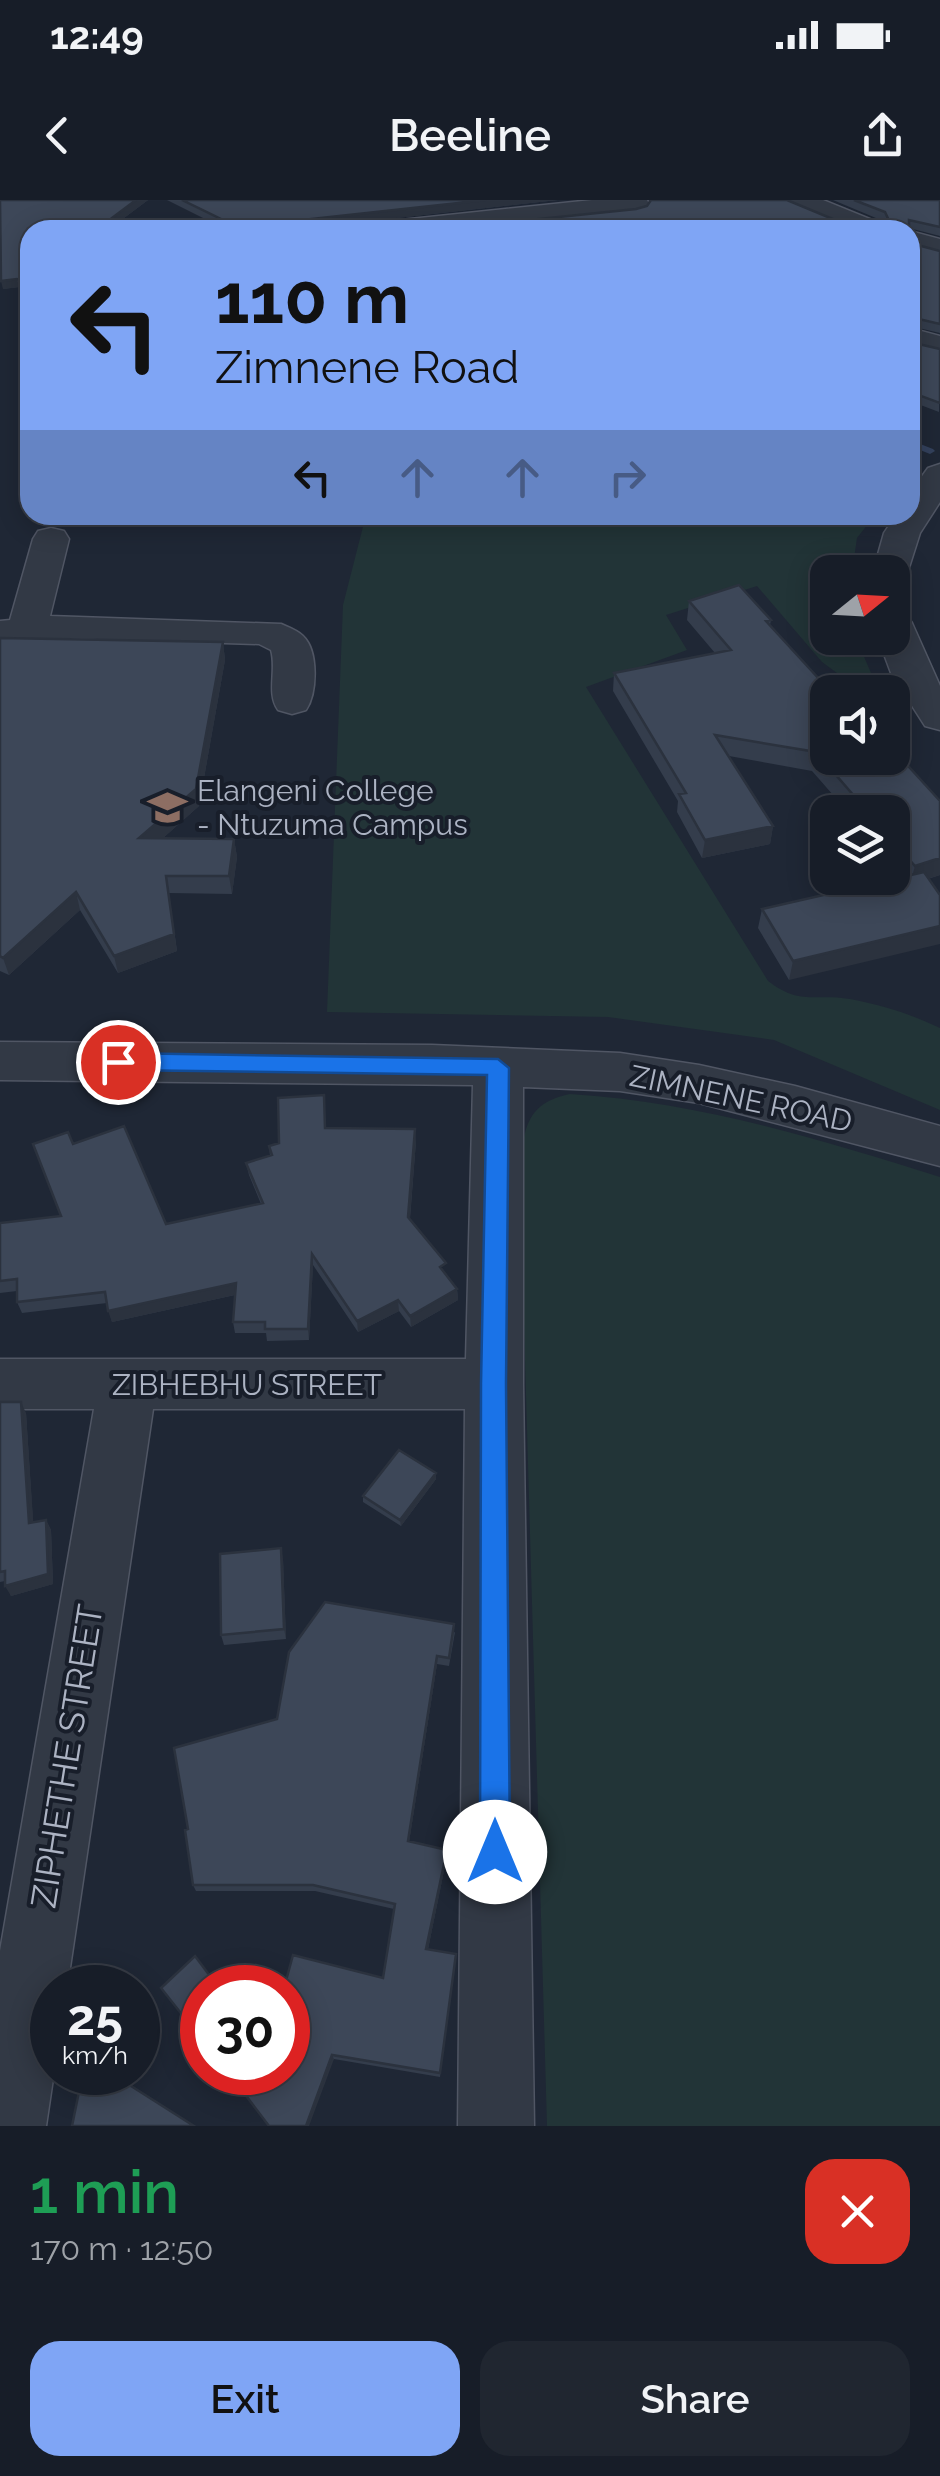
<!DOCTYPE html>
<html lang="en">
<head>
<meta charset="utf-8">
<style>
	body { margin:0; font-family:Raleway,sans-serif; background:#202630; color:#f1f3f6; height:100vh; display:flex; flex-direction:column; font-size:38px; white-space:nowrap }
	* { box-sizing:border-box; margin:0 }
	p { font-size:32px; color:#9ea2a8 }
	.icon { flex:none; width:55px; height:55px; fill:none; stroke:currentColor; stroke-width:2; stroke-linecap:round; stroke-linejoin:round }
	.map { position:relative; height:1926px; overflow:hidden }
	.sheet { display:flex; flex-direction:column; background:#171d28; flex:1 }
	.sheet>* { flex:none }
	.top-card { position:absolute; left:20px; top:20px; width:900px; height:305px; border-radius:30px; box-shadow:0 5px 25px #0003,0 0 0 2px #363b45; background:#7fa5f5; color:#111; overflow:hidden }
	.needle { width:65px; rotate:72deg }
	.buttons { position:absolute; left:810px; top:355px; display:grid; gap:20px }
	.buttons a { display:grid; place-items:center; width:100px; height:100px; border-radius:20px; background:#171d28; box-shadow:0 5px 25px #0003,0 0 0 2px #363b45; font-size:50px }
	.speed { position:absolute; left:30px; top:1765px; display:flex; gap:20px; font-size:50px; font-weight:700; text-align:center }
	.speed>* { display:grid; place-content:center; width:130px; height:130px; border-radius:50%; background:#171d28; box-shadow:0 5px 25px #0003,0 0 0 2px #363b45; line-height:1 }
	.speed small { font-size:25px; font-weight:400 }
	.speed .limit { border:15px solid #d22; background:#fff; color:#111 }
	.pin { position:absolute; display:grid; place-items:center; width:85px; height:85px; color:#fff; margin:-42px; border:5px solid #fff; border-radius:50%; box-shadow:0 2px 10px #0007 }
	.me { position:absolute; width:110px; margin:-55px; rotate:0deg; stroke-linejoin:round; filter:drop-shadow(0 0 8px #0008) }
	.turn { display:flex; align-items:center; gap:35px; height:210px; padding:0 30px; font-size:45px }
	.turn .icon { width:130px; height:130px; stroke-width:2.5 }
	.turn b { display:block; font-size:70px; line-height:85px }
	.lanes { display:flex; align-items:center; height:95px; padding:0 30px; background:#0003; justify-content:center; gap:50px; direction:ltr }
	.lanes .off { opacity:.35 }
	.round { display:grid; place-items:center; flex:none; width:105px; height:105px; border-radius:30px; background:#202630 }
	.head { display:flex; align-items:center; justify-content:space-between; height:170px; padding:0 30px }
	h1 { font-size:60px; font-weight:600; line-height:75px; color:#1e9e55 }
	.primary-button { display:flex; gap:20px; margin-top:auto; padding:20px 30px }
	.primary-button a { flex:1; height:115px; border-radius:30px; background:#7fa5f5; color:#111; font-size:40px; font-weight:600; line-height:115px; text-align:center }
	.primary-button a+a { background:#202630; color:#f1f3f6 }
	.status { display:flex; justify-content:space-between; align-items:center; height:70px; padding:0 50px; background:#171d28; direction:ltr }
	.status svg { height:28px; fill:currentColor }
	header { display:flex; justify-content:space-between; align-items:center; height:130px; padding:0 30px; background:#171d28; font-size:45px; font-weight:600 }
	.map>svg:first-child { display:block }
	.green { fill:#223437 }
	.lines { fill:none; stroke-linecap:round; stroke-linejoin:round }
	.stream { fill:#33415c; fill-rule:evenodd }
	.minor-casing { stroke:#505664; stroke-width:3 }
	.minor { fill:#323945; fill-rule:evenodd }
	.wall { fill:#343d4c }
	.shaded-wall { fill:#2b323e }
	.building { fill:#3d4758; stroke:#2b323e; stroke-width:2.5 }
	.route { fill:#1a73e8; stroke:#114b97; stroke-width:2.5 }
	.labels { text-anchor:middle; stroke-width:8; stroke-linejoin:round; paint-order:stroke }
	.poi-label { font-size:30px; fill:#acb3c3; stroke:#181e2a; text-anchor:start }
	.street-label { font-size:30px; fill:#acb3c3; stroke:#181e2a }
	.near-street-label { font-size:35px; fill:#acb3c3; stroke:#181e2a }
</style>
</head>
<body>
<div class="status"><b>12:49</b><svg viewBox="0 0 49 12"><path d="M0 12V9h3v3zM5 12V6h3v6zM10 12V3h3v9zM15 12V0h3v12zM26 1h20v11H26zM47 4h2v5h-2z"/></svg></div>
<header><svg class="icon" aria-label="back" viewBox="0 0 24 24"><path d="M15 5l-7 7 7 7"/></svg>Beeline<svg class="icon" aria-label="share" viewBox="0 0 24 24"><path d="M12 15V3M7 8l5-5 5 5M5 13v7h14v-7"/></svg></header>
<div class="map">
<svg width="940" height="1926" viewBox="0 0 940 1926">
	<rect width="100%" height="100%" fill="#1f2735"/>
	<!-- green -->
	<path class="green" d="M366,315H875L857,338L852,372H828V438H856L874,480L856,487L822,462L757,386L666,415L687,450L586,487L768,781C801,806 814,793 850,799C882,805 911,814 940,828V910L774,840L608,817L327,812L343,405Z
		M570,894C699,902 818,939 940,977V1926H547L520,985C523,940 519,904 570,894Z"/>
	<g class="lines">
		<!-- stream -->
		<path class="stream" d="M910,240L933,249L935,251L930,254L910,246Z"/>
		<defs>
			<path id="minor" d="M592,0H647L649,4L645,10L635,13L473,30H376L381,24L391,21Z
				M784,0H823L882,24L887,30H847L788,6Z
				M910,31L940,39V57L910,49Z
				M910,128L940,136V156L910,148Z
				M940,264V302L920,333L905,380L892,383V372H873L884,333L896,315H910V293L928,268Z
				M51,328L64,331L69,339L50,416L281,424C288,427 298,431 303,436C319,451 317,494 306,510L292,514L278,510C266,493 277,470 271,450L259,444L66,438L0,445V421L10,420L33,339L38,331Z
				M892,411L906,415L912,423L940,486V530L925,526L891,473L878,438H892Z
				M0,842L432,845L620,853L699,865L795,886L940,926V966L699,903L620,891L523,887V1184L534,1926H458L465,1209H153L67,1788H52L54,1872L46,1926H0V1751L94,1209H0V1159H466L473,885L0,880Z"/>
		</defs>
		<!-- minor casing -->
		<use href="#minor" class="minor-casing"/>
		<!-- minor -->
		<use href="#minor" class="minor"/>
	</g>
	<!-- wall -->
	<path class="wall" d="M0,0H148L108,30H30V92L19,87L3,89L2,67H0Z
		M167,0H558L290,30H227Z
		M649,0H787L847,25H886L883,21L833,0H940V36L909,28V30H433V26H473L636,9L647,6L650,2Z
		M910,43L940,51V133L910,126Z
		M910,142L940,149L939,212L910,201Z
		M689,401L771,420L770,425L940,675L928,679L789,780L758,728L762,709L903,677L892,664V612H848L812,571L729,556L773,626L770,644L702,658L677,612L678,601L613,491L614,473L715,453L687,420Z
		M0,438L223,442L225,460L199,606L163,638L234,639L237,657L232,694L169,693L177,751L118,773L80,710L9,775L0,771Z
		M324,895L326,928L416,941L410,1019L446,1075L457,1089L458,1100L411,1127L399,1111L358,1132L313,1065L309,1140L267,1141L266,1133H235L233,1122L235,1095L112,1122L107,1103L22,1113L17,1102V1091L0,1093V1023L60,1016L73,944L166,1024L261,1004L249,975L246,963L270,956L269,946L279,943Z
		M0,1202L26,1213L33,1322L46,1320L51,1330L53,1384L11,1396L5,1381L0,1382Z
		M436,1273V1279L401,1326L363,1302V1296Z
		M283,1359L286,1439L224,1445L221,1435Z
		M455,1432L449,1466L437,1464L409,1642L447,1656L428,1749L456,1754L440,1877L334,1859L269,1926L383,1778L394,1709L315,1691H196L193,1685L188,1629L277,1519Z"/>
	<!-- shaded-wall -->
	<path class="shaded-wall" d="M136,0H148L108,30H96Z
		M486,0H558L290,30H267L266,24Z
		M17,79L19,87L3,89L1,81Z
		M182,315H202L183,322Z
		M223,442L225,460L199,606L143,656L139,638Z
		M773,626L770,644L702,658L705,640Z
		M234,639L237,657L232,694L229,676Z
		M940,658V675L910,684L915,666Z
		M166,676L177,751L118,773L114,756Z
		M76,692L80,710L9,775L3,758Z
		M940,726V744L789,780L793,761Z
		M415,929L416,941L409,1029L408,1017Z
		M312,1054L313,1065L309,1140L308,1129Z
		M236,1083L239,1094L112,1122L108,1111Z
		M457,1089L458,1100L411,1127L410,1116Z
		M398,1100L399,1111L358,1132L357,1121Z
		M21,1202L26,1213L34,1333L29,1323Z
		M436,1273V1279L401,1326L400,1320Z
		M46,1320L51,1330L53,1384L11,1396L5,1386Z
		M281,1348L283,1359L286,1439L284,1429Z
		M437,1456V1464L408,1648V1641Z
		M447,1650V1656L427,1754L426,1749Z
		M332,1855L334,1859L309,1926H306Z"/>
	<!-- building -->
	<path class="building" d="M0,0H136L96,30H30V85L17,79L1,81Z
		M182,0H486L266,24L272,30H243L237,27L228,28L229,23Z
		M651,0H787L847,25H891L885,12L854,0H940V27L909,20V30H435L433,26H473L636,9L647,6Z
		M910,43L940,51V124L910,117Z
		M910,142L940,149V203L910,192Z
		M739,385L771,420L766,421L831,492H828V558H889L892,560L900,557L940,601V658L915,666L892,640V612H868L816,552L715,535L773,626L705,640L679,594L686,593L614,473L731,450L689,401Z
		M0,438L223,442L196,589L139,638L234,639L229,676H166L174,734L114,756L76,692L3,758L0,756Z
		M924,672L940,695V726L793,761L762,709Z
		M324,895L325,928L415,929L408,1017L446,1063L440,1067L457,1089L410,1116L398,1100L357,1121L312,1054L308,1129H265V1122H233L236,1083L108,1111L105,1092L17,1102V1079L0,1081V1023L61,1016L33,944L68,932L73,944L124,926L166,1024L263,1003L246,963L272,955L269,946L279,943L278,898Z
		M0,1202H21L29,1323L46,1320L48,1374L5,1386V1371L0,1372Z
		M399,1250L436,1273L400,1320L363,1296Z
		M281,1348L284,1429L221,1435L220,1354Z
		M325,1402L454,1424L449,1458L437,1456L408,1641L447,1650L426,1749L456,1754L440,1873L332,1855L306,1926H269L228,1872H288V1788H284L293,1755L383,1778L395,1704L313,1685H193L185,1630L188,1629L174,1548L277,1519L289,1452Z
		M195,1756L219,1788H202V1840L161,1788Z
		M83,1872H109L194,1926H72Z"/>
	<!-- route -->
	<path class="route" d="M118,853L498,859L509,868L506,1184L510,1652L506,1663L495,1668L484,1663L480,1652L481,1184L487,875L118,870L107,862Z"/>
	<!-- icons -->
	<defs>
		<symbol id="university-bare" viewBox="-9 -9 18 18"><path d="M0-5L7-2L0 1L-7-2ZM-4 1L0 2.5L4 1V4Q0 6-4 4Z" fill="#8d6e63" stroke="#181e2a" stroke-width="2.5" paint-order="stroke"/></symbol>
	</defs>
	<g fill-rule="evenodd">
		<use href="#university-bare" x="140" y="580" width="55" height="55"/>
	</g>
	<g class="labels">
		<!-- poi labels -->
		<g class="poi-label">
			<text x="197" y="601">Elangeni College<tspan x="197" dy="34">- Ntuzuma Campus</tspan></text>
		</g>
		<!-- street labels -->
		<g class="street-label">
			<text transform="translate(741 899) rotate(12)" y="10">ZIMNENE ROAD</text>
			<text x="247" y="1195">ZIBHEBHU STREET</text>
		</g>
		<!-- near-street labels -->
		<g class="near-street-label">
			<text transform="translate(67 1556) rotate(-81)" y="12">ZIPHETHE STREET</text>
		</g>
	</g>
</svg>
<div class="buttons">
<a><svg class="needle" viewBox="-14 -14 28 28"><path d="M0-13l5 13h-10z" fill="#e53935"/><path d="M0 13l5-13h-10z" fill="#9ea2a8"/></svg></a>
<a><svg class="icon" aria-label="sound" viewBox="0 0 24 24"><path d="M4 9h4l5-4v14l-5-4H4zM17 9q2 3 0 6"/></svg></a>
<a><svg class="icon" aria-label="layers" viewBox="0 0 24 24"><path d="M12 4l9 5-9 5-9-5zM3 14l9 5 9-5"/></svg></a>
</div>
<div class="speed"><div>25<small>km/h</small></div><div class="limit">30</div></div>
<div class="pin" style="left:118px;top:862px;background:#d93025"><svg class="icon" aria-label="arrive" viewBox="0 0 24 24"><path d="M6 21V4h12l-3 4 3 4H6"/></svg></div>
<svg class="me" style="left:495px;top:1652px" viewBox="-20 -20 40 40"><circle r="19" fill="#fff"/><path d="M0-13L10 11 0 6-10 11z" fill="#1a73e8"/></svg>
<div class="top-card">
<div class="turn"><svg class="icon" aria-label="left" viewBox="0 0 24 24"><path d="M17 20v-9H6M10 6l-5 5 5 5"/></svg><div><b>110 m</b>Zimnene Road</div></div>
<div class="lanes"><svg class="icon" aria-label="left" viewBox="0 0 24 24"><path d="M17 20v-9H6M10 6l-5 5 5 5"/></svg><svg class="icon off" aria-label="ahead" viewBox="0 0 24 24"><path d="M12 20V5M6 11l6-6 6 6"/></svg><svg class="icon off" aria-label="ahead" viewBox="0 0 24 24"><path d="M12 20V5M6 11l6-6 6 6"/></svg><svg class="icon off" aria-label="right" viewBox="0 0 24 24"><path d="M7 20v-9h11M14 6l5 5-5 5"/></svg></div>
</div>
</div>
<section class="sheet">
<div class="head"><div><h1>1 min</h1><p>170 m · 12:50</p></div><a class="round" style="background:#d93025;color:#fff"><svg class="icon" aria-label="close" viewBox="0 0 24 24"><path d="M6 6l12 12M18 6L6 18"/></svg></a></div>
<div class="primary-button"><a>Exit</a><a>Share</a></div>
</section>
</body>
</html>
